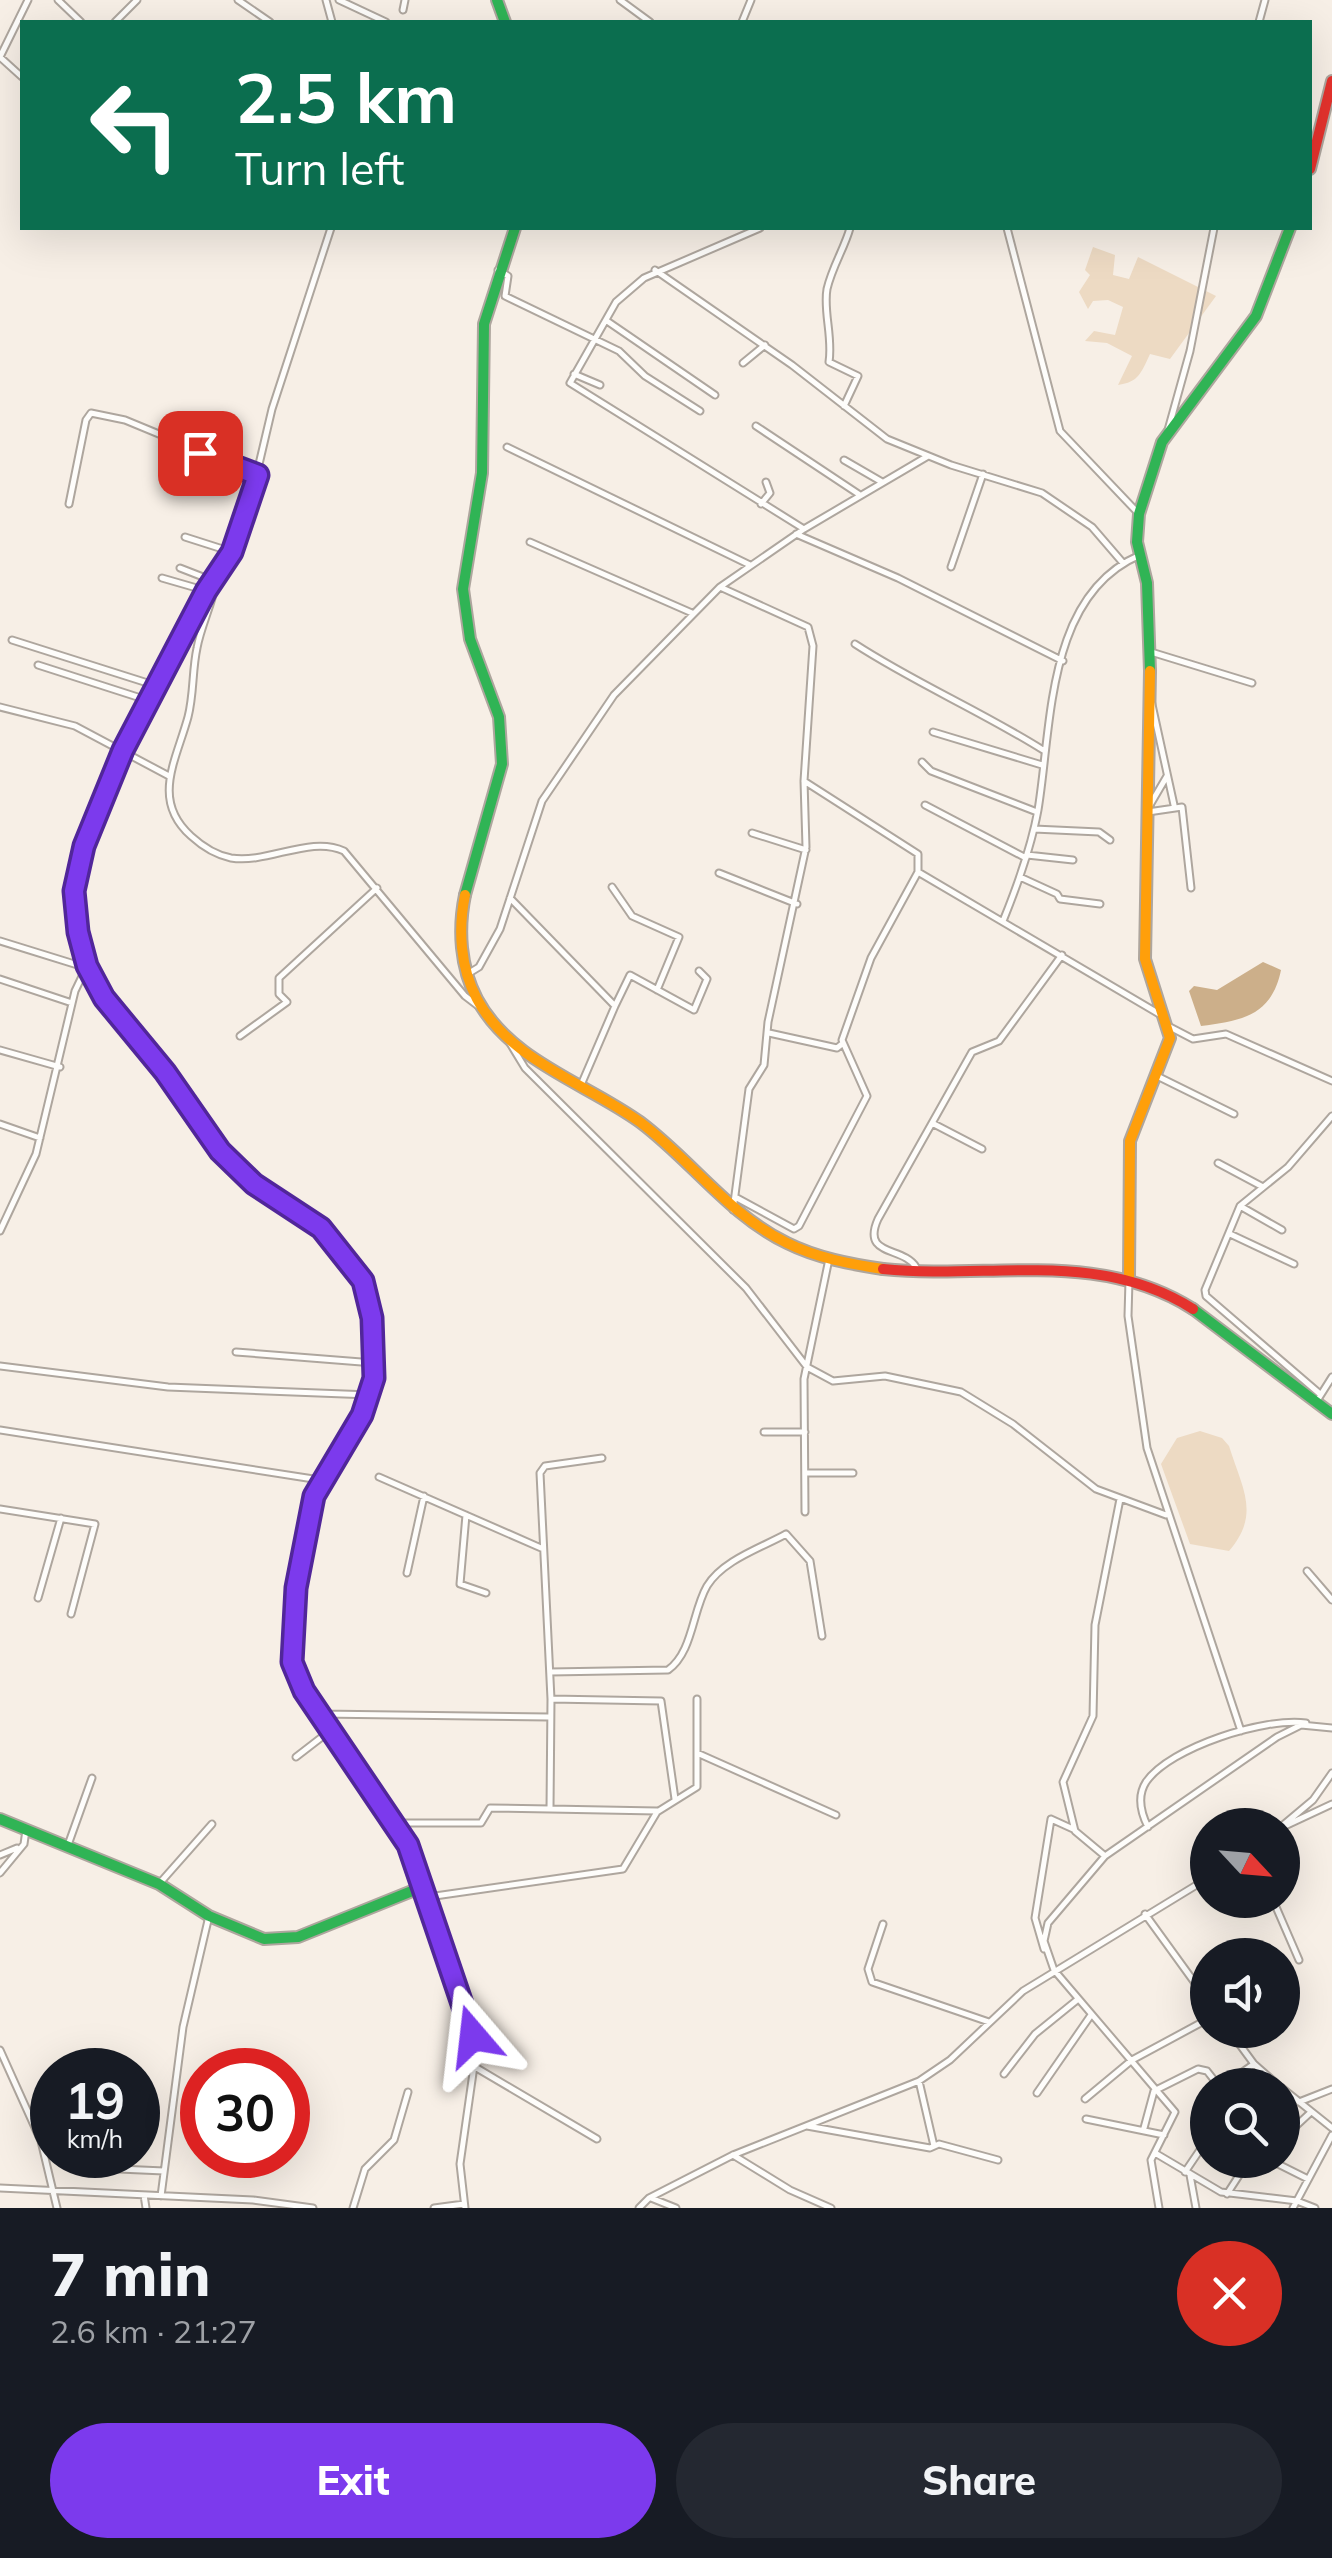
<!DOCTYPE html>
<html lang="en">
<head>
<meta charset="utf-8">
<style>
	body { margin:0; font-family:Mulish,sans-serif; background:#242831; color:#f1f3f6; height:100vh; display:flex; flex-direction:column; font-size:38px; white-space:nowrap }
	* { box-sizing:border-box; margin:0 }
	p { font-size:32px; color:#9ea1a6 }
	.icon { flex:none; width:55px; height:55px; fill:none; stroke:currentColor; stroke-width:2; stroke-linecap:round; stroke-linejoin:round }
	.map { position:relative; height:2208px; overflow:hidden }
	.panel { display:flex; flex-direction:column; background:#171b24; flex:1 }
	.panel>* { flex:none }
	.guide { position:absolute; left:20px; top:20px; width:1292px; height:210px; border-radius:0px; box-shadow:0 10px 40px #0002; background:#0b6e4f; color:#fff; overflow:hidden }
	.needle { width:65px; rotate:116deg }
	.tools { position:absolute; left:1190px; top:1808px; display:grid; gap:20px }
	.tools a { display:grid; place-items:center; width:110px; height:110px; border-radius:50%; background:#171b24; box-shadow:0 10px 40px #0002; font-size:50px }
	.speed { position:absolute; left:30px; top:2048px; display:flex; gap:20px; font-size:50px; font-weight:700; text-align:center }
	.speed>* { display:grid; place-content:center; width:130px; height:130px; border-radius:50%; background:#171b24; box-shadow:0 10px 40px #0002; line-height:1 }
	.speed small { font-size:25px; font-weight:400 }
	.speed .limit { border:15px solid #d22; background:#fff; color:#111 }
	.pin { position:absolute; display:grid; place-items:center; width:85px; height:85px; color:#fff; margin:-42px; border-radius:20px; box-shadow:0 5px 15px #0006 }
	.me { position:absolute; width:110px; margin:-55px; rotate:343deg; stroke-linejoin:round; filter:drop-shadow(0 0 8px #0008) }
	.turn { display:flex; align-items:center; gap:35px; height:210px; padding:0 50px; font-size:45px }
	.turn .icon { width:130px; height:130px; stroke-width:2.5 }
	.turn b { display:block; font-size:70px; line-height:85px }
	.round { display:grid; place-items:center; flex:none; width:105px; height:105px; border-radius:52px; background:#242831 }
	.head { display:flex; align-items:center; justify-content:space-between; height:170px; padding:0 50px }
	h1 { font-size:60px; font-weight:800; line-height:75px }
	.action { display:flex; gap:20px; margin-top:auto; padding:20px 50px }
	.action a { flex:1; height:115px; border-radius:60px; background:#7c3aed; color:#fff; font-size:40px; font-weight:800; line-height:115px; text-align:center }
	.action a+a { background:#242831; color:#f1f3f6 }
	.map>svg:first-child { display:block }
	.green { fill:#eddac3 }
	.water { fill:#ccaf8a }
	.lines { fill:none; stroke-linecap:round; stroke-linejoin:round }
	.street-casing { stroke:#aea69e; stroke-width:9 }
	.fast-casing { stroke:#aea69e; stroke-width:14 }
	.slow-casing { stroke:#aea69e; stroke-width:14 }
	.jam-casing { stroke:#aea69e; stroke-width:14 }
	.street { stroke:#fefdfb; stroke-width:5 }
	.fast { stroke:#30b455; stroke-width:10 }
	.slow { stroke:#ff9f0a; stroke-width:10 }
	.jam { stroke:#e5322d; stroke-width:10 }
	.route-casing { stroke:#51269a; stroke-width:25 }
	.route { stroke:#7c3aed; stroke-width:18 }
</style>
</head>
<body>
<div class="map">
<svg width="1332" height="2208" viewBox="0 0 1332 2208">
	<rect width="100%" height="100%" fill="#f7efe6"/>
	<!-- green -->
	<path class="green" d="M1093,247L1115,255L1113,275L1129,279L1138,257L1216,296L1170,359L1150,354C1141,373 1139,382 1118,385L1132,356L1107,343L1085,341L1094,331L1115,335L1123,307L1108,300L1093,301L1088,309L1079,292L1090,275L1085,270Z
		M1200,1431L1222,1438L1229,1446C1242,1488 1261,1514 1229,1551L1190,1544L1161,1464L1177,1438Z"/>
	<!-- water -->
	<path class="water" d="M1263,962L1281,970C1272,1015 1242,1021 1201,1026L1189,991L1194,986L1217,990Z"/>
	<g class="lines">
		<defs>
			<path id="street" d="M58,0L81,22
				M238,0L270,22
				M326,0L332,22
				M339,0L386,22
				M620,0L650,22
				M403,10L405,0
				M115,22L137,0
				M742,22L751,0
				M1259,22L1265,0
				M0,57L28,0
				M0,57L22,77
				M331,228L272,409L248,511L232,552L207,591L123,750L76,872L75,911L95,983L220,1151L254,1183L337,1244L356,1268L368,1295L374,1377L362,1415L314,1496L293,1613L292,1662L304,1691L408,1845L469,2023L474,2066L460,2164L465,2208
				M760,228L644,278L616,302L570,383L804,529
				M1007,228L1060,431L1139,514
				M498,270L508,276L505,296L619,351L645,376L700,411
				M655,270L792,365L887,439L951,465L1042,493L1092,527L1123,563
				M607,321L715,395
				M743,363L765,345
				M574,374L600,385
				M844,406L858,376L829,362C833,337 823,311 827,289C832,267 845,247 850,228
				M756,426L860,495
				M1168,430L1190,351L1214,228
				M507,447L750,565
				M844,460L882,482
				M69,504L86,420L91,413L125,420L258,475
				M761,504L770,493L766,482
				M796,534L898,578L1063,661
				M185,537L232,552
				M530,542L692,613
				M951,567L983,474
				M180,568L216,582C212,605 201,626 197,648C192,671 194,694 188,717C176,761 151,800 191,836C203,847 216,855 231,858C268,864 310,835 344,851L465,996L482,1009
				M162,578L207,591
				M720,587L808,627L813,646L804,781L806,847L768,1022L764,1065L749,1089L733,1210
				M12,640L157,686
				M855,644C915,683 981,711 1043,750
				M1151,652L1252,683
				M38,665L150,701
				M1151,700L1174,805
				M0,707L75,726L169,776
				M933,732L1042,765
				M922,762L931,771L1037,812
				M925,805L1026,858
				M1150,805L1167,776
				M1148,812L1182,807L1191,888
				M1034,829L1099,832L1110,840
				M752,833L806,850
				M1027,855L1073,860
				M918,872L1161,1015
				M719,873L797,904
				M1020,877L1057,894L1060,899L1100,904
				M612,887L632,916L679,937L657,990
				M510,898L615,1006L581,1085
				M1003,921C1018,884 1031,848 1038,810C1052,726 1046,595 1140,555
				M0,941L84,967
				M466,975L479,967L500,929L542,801L614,695L720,587L804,529L928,456
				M0,979L72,1003
				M615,1006L630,975L694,1010L707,979L699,971
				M1168,1026L1193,1039L1226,1034L1332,1081
				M769,1033L837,1048L842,1044
				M240,1036L287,1002L279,994V978L377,888
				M508,1040L525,1068L746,1288L807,1367L833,1381L885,1376L961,1392L1013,1424L1096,1489L1166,1515
				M0,1050L60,1067
				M1157,1076L1234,1114
				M932,1123L982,1149
				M0,1124L40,1138
				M1218,1163L1263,1187
				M737,1198L794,1229L799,1226L867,1096L842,1040L871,958L918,872V854L804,781
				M1240,1206L1282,1230
				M0,1231L36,1154L75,991L87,966
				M1230,1234L1294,1264
				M916,1267C903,1246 861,1257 878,1219L972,1052L999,1041L1062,955
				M1129,1280L1128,1316L1147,1448L1241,1731
				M236,1352L374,1363
				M0,1366L168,1387L370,1395
				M1320,1394L1206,1296L1205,1290L1240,1206L1288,1167L1332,1116
				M1315,1404L1332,1377
				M0,1430L320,1480
				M764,1432H805
				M806,1473H853
				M379,1477L541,1548
				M0,1509L95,1524L71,1614
				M805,1512L804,1379L829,1259
				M466,1515L460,1584L486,1593
				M1307,1571L1332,1600
				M407,1573L424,1496
				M38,1598L61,1518
				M550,1672L668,1670C693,1652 692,1612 707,1586C723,1560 761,1548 786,1534L810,1561L822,1636
				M551,1699L661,1701L675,1799
				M320,1714L549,1717
				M697,1753L836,1815
				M296,1757L331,1730
				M550,1809L657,1811
				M396,1823H481L490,1808L550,1809L551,1699L540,1473L545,1466L602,1458
				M1282,1826L1313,1800L1332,1773
				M1285,1826L1332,1804
				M1148,1827C1141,1813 1137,1796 1146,1782C1170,1747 1266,1717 1306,1723
				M68,1845L92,1778
				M0,1855L17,1848
				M1105,1856L1075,1831L1063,1782L1093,1716L1095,1625L1120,1499
				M0,1873L24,1844L26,1830
				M159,1884L212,1824
				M428,1897L623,1869L657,1812L697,1787V1699
				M1273,1900L1299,1960
				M1145,1914L1208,2001
				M883,1924L868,1969L872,1982L989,2022
				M1044,1949L1035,1918L1051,1819L1073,1829
				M1229,2030L1254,2064L1278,2085
				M0,2050L41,2141L57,2208
				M475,2067L597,2139
				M1004,2074L1035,2034L1077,2000
				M919,2081L934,2146
				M1224,2085L1254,2064
				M1282,2088L1332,2128
				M1037,2093L1091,2015
				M1085,2099L1132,2060L1208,2019
				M1299,2102L1332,2089
				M1208,2104V2119
				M1086,2119L1164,2135
				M807,2126L930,2148L939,2144L998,2160
				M1144,2128L1154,2091L1198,2069L1207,2071L1218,2085
				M1282,2139L1311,2112
				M1155,2153L1221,2192L1297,2201L1315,2208
				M733,2155L790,2190L831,2208
				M1270,2160L1308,2179
				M74,2167L164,2171
				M1185,2172L1208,2138
				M1190,2175L1196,2208
				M0,2188L253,2200L313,2208
				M1227,2194L1249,2160
				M144,2195L146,2208
				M161,2196L183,2027L209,1916
				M651,2198L676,2208
				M353,2208L365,2169L394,2140L408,2092
				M434,2208L464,2204
				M639,2208L649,2198L733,2155L919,2081L950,2060L1023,1991L1208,1878
				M1159,2208L1151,2160L1175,2112L1054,1970L1044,1941L1048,1923L1105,1856L1277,1737L1301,1725L1332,1728
				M1293,2208L1332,2135"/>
			<path id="fast" d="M497,0L505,22
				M1150,671L1147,583L1137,542L1139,514L1162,442L1256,316L1290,228
				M465,895L502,764L499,717L470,639L463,589L482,473L484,324L515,228
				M1193,1309L1332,1414
				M0,1819L159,1884L209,1916L264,1939L298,1937L422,1887"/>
			<path id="slow" d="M465,895C458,929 460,967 477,999C510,1061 586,1083 640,1122C691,1160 729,1215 787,1243C817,1258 850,1264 883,1269
				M1129,1280L1130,1141L1170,1038L1145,959L1150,671"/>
			<path id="jam" d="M1310,169L1332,81
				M883,1269C989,1280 1097,1248 1193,1309"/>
		</defs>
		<!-- street casing -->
		<use href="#street" class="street-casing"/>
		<!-- fast casing -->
		<use href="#fast" class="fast-casing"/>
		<!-- slow casing -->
		<use href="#slow" class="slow-casing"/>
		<!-- jam casing -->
		<use href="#jam" class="jam-casing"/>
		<!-- street -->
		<use href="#street" class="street"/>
		<!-- fast -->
		<use href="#fast" class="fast"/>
		<!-- slow -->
		<use href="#slow" class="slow"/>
		<!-- jam -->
		<use href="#jam" class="jam"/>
	</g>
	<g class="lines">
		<defs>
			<path id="route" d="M200,453L258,475L232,552L206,591L123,750L84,846L74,891L78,932L87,966L104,998L165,1072L220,1151L254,1184L321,1228L363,1281L372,1318L374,1378L362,1415L314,1496L296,1588L292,1662L304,1691L408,1845L473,2036"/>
		</defs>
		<!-- route casing -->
		<use href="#route" class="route-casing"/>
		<!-- route -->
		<use href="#route" class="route"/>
	</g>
</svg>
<div class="tools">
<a><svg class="needle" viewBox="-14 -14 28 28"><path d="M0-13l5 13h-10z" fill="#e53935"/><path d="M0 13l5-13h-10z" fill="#9ea1a6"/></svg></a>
<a><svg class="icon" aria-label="sound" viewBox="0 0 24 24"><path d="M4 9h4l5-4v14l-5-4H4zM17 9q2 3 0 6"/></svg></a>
<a><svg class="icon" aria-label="search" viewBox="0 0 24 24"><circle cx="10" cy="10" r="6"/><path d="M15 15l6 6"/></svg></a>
</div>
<div class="speed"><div>19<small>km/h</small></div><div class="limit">30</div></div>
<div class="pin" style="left:200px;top:453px;background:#d93025"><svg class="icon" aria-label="arrive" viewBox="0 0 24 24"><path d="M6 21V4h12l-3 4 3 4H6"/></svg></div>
<svg class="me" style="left:473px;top:2036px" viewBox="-20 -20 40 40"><path d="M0-17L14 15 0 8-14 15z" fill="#7c3aed" stroke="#fff" stroke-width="4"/></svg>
<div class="guide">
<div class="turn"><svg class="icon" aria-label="left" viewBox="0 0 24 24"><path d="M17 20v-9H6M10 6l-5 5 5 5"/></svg><div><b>2.5 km</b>Turn left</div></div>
</div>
</div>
<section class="panel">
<div class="head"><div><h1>7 min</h1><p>2.6 km · 21:27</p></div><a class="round" style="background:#d93025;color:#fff"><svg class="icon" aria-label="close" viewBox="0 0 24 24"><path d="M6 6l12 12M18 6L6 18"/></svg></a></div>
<div class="action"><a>Exit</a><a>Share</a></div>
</section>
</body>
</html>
